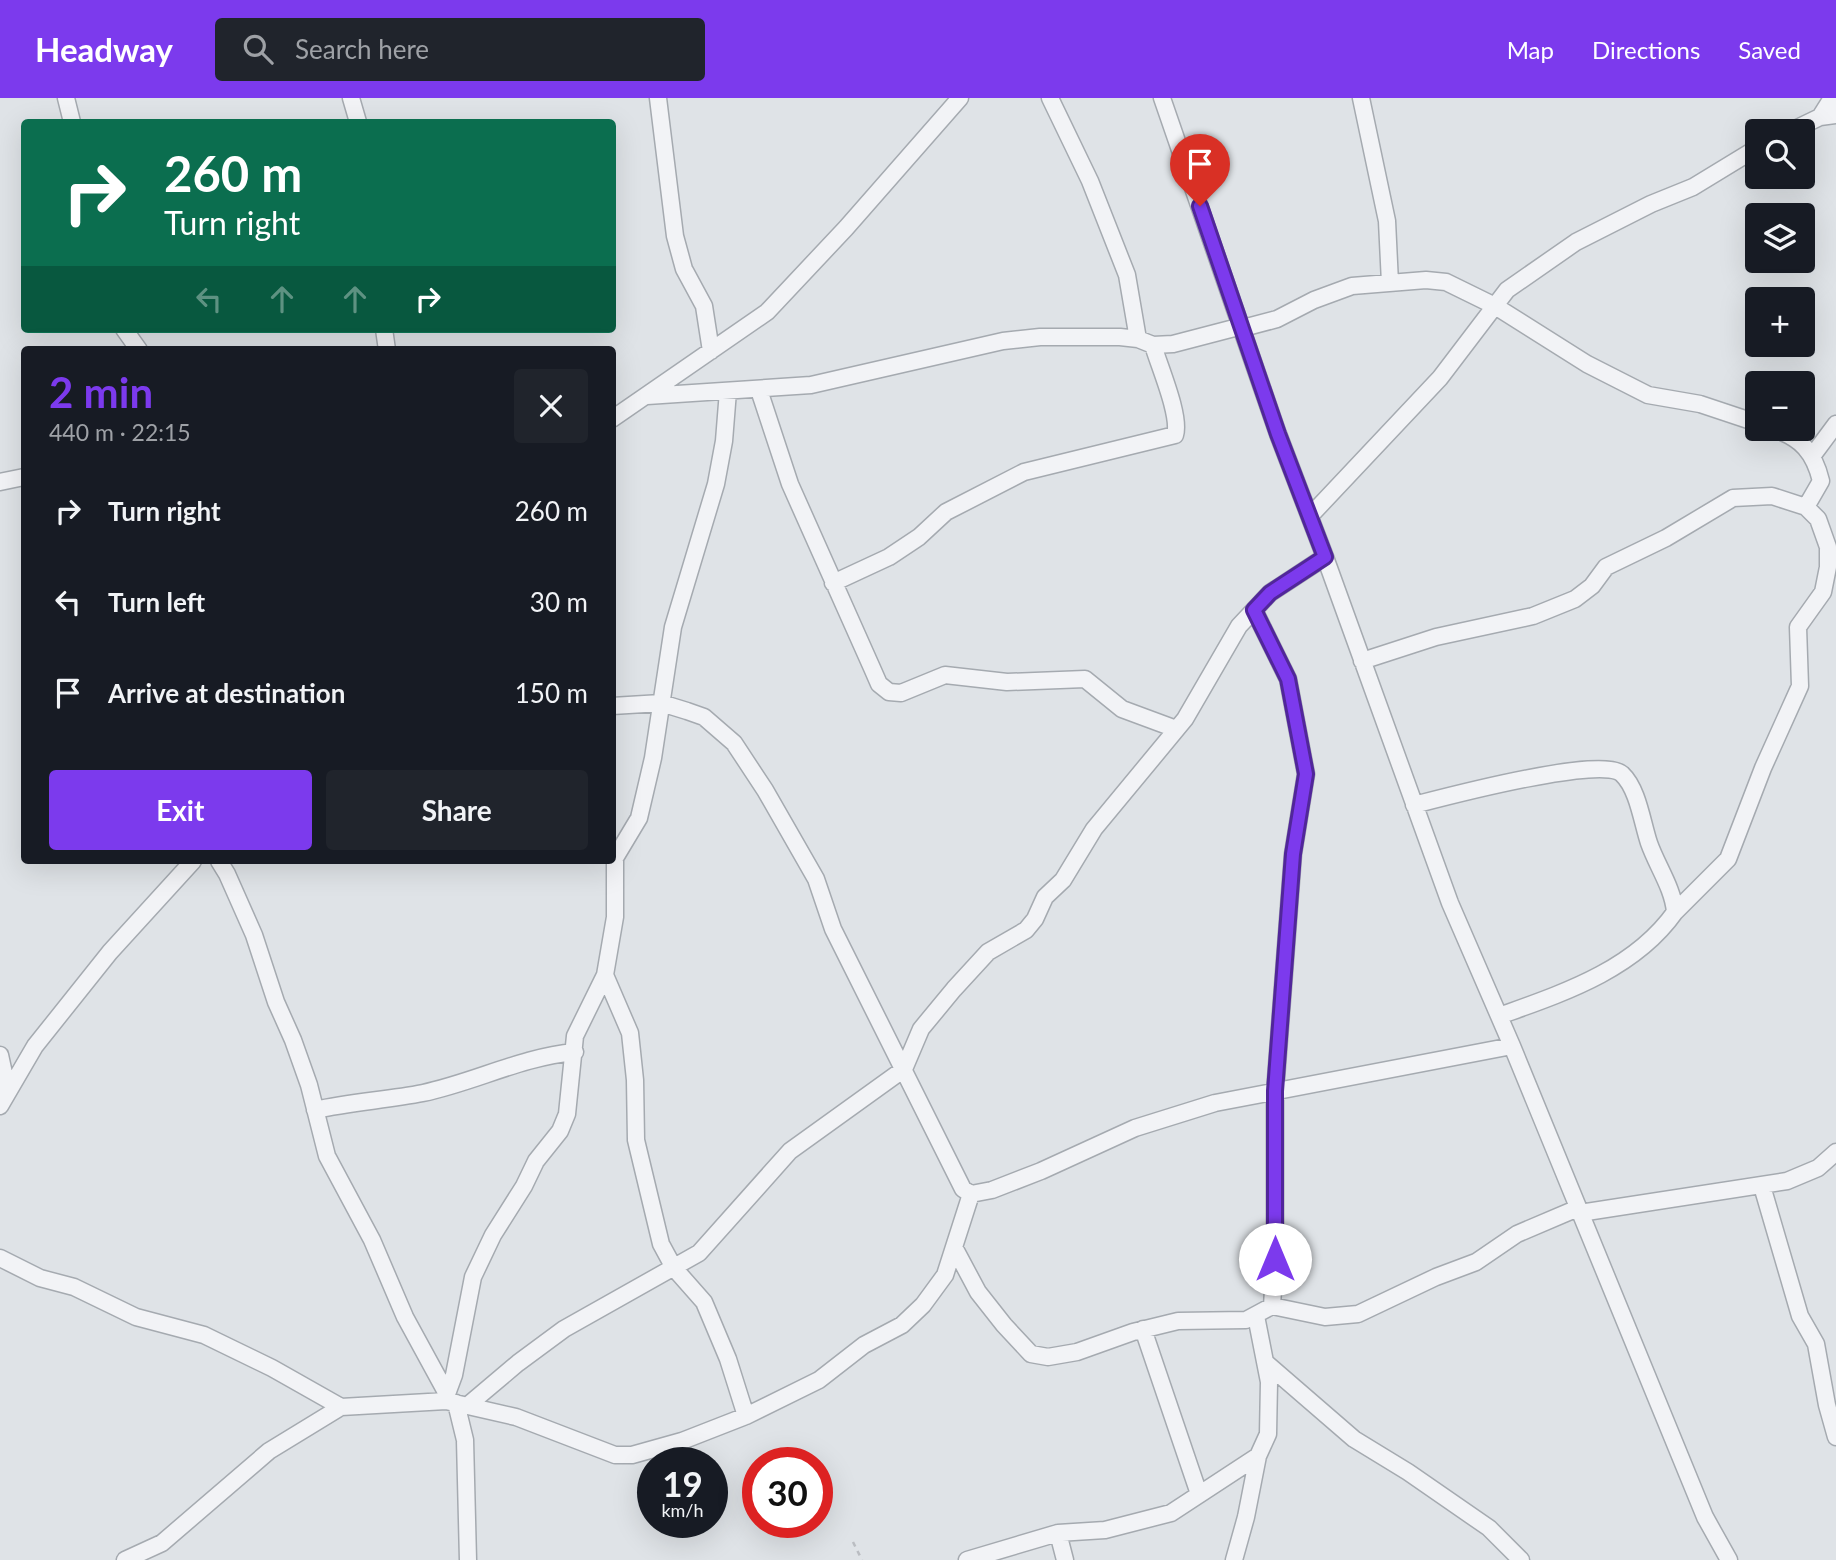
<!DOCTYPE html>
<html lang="en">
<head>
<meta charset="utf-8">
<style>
	body { margin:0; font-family:Lato,sans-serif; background:#20242c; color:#f1f3f6; height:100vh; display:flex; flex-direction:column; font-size:26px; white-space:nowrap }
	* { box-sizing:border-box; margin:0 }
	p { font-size:23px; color:#9ea1a6 }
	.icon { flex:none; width:38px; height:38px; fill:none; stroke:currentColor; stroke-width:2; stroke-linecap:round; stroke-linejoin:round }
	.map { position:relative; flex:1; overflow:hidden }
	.sheet { position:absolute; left:21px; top:248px; width:595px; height:518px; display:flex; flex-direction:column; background:#171b24; border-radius:7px; box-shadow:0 7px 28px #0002 }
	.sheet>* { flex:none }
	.guide { position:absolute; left:21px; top:21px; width:595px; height:214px; border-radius:7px; box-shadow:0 7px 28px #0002; background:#0b6e4f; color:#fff; overflow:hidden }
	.fabs { position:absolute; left:1745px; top:21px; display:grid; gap:14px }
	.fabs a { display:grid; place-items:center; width:70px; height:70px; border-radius:7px; background:#171b24; box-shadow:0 7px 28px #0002; font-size:35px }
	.speed { position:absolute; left:637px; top:1349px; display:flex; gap:14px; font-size:35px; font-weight:700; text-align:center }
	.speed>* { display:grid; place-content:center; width:91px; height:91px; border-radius:50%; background:#171b24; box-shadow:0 7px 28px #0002; line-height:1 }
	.speed small { font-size:18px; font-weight:400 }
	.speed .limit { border:10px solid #d22; background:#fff; color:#111 }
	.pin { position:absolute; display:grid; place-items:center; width:60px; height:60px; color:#fff; margin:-72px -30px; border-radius:50% 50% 50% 0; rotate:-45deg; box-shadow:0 0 7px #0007 }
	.pin .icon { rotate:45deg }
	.me { position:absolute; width:77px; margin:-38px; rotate:0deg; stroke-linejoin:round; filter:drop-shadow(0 0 5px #0008) }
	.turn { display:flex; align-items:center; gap:24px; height:147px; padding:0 28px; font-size:32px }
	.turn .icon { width:91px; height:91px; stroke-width:2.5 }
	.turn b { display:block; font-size:49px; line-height:60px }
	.lanes { display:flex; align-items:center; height:66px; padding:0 28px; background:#0003; justify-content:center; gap:35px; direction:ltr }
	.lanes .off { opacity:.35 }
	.round { display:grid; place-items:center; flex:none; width:74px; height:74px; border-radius:7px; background:#20242c }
	.overview { display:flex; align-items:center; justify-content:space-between; height:119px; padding:0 28px }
	h1 { font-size:42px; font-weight:700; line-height:52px; color:#7c3aed }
	.action { display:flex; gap:14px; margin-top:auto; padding:14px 28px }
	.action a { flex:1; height:80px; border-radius:7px; background:#7c3aed; color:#fff; font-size:28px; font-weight:700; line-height:80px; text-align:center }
	.action a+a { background:#20242c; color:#f1f3f6 }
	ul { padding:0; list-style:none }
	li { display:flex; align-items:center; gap:21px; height:91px; padding:0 28px }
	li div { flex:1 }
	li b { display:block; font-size:26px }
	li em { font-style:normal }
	header { display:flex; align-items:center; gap:42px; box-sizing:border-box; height:98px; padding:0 35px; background:#7c3aed; color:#fff }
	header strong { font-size:33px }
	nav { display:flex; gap:38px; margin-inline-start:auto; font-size:24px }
	.search { width:490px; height:63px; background:#20242c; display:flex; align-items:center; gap:18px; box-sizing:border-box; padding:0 24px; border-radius:7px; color:#9ea1a6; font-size:26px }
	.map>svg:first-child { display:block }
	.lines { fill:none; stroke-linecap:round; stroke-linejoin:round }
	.street-casing { stroke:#a5aab0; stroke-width:19 }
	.path { stroke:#babdc2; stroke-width:2.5; stroke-dasharray:5 5; stroke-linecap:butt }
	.street { stroke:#f2f3f6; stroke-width:16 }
	.route-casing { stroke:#51269a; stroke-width:18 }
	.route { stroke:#7c3aed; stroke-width:12 }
</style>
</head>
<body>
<header>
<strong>Headway</strong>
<div class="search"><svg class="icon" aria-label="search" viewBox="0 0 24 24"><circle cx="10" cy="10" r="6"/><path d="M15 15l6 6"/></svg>Search here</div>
<nav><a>Map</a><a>Directions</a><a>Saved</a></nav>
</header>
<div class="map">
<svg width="1836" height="1462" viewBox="0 0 1836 1462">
	<rect width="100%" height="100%" fill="#dfe3e7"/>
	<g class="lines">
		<defs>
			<path id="street" d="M66,0L72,24
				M351,0L358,24
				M658,0L675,138L684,171L704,208L711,253
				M1050,0L1090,83L1127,177L1138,241
				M1162,0L1278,336L1325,459L1450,805L1512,948L1705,1419L1729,1462
				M1361,0L1387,123L1390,185
				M1820,19L1832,0
				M1791,33L1820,19L1836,17
				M1243,230L1277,221L1314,202L1352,188L1426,182L1446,184L1495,208L1587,266L1648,297L1700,306L1757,325
				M124,231L139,252
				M384,231L387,252
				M759,292L790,386L872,570L879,586L889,594L901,595L945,577L1007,584L1085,581L1122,611L1176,631
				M647,298L811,287L1003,243L1040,239H1120L1138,241L1153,247L1173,246L1242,228
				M612,321L767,214L846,130L960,0
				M1774,331C1801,340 1814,354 1821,383L1806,409
				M1813,357L1836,326
				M0,384L24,379
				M1310,418L1440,280L1507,192L1576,144L1651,106L1693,89L1757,50
				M833,485L889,459L919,439L946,414L1024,374L1175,337C1181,318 1159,268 1153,247
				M1254,512L1288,581L1306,676L1293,756L1275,994V1161L1272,1208
				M1362,563L1436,539L1533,518L1575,501L1592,488L1606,469L1666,440L1733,400L1772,398L1806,409L1818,421L1828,449V469L1823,494L1798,529L1800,588L1763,670L1728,761L1675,814
				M612,608L661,605L687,613L704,619L734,645L765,692L816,781L833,831L963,1091L971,1096L992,1092L1041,1073L1135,1030L1215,1005L1512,948
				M1414,707C1445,699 1603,657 1622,676C1638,691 1642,724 1649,745C1657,768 1673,790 1675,814C1634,872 1563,895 1499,918
				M219,763L227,776L254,837L276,904L293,942L309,987L327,1058L372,1142L405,1219L447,1296L446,1300
				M605,877L630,935L635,982L636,1042L661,1146L674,1170L704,1204L728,1261L746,1318
				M0,957L8,994
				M0,1008L35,948L110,854L193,763
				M315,1012C351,1004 387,1002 423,995C475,984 521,959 575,954
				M1762,1088L1800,1218L1816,1246L1827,1307L1836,1339
				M1580,1115L1787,1083L1818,1070L1836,1054
				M954,1149L978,1194L1004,1227L1031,1256L1048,1259L1077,1254L1133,1234L1178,1223L1246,1222L1272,1208L1325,1219L1358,1216L1436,1179L1476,1164L1517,1136L1578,1110
				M0,1160L40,1180L74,1189L136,1219L204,1237L272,1270L341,1309L446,1303L516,1319L615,1357H632L682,1343L746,1318L819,1282L864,1247L902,1227L923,1207L945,1177L971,1096
				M1143,1231L1199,1396
				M1265,1264L1354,1341L1408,1374L1489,1430L1521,1462
				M447,1296L454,1277L473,1179L493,1137L524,1088L536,1063L560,1033L567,1016L575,938L605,877L615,819V760L639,720L653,660L673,529L716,386L724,343L728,293
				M456,1305L465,1342L468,1462
				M467,1308L518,1265L564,1231L699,1155L790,1053L904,971L921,931L954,891L988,854L1026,832L1035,821L1045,799L1063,782L1094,731L1185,621L1239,528L1270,495L1325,459
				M1058,1435L1065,1462
				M125,1462L162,1445L269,1353L341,1309
				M967,1462L1058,1435L1105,1432L1171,1415L1258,1358
				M1234,1462L1246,1419L1258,1358L1268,1336L1269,1284L1256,1218"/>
		</defs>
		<!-- street casing -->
		<use href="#street" class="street-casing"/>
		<!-- path -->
		<path class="path" d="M853,1444L862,1462"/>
		<!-- street -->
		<use href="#street" class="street"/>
	</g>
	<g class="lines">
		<defs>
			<path id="route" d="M1200,108L1278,336L1325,459L1270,495L1254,512L1288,581L1306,676L1293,756L1275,993V1161"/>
		</defs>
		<!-- route casing -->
		<use href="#route" class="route-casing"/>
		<!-- route -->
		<use href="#route" class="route"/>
	</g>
</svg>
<div class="fabs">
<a><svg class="icon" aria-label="search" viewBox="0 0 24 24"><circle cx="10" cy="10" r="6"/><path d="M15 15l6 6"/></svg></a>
<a><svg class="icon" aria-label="layers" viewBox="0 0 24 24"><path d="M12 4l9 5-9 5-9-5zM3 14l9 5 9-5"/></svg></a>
<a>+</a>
<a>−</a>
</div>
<div class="speed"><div>19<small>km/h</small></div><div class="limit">30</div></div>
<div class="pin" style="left:1200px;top:108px;background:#d93025"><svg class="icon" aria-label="arrive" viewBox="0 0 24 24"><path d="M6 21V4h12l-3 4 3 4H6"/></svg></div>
<svg class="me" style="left:1275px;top:1161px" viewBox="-20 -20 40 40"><circle r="19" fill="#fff"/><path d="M0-13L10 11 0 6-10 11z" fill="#7c3aed"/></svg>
<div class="guide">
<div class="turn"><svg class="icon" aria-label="right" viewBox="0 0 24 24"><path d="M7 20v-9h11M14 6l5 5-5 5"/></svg><div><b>260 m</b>Turn right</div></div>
<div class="lanes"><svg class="icon off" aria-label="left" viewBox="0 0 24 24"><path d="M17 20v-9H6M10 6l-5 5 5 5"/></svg><svg class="icon off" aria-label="ahead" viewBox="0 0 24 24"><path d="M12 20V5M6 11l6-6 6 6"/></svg><svg class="icon off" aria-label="ahead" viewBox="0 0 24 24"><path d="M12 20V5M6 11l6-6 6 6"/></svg><svg class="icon" aria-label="right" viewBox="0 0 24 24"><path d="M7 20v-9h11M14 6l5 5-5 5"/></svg></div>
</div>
<section class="sheet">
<div class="overview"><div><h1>2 min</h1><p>440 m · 22:15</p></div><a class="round"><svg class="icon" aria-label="close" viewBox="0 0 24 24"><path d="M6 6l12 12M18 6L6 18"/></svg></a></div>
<ul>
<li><svg class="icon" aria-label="right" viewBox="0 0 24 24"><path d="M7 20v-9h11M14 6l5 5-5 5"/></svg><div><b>Turn right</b></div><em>260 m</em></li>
<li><svg class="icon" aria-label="left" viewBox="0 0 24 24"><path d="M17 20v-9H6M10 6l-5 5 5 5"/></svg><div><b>Turn left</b></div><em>30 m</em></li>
<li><svg class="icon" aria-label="arrive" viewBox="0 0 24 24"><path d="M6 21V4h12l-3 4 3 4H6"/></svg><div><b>Arrive at destination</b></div><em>150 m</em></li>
</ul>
<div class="action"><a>Exit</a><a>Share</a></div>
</section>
</div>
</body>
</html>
